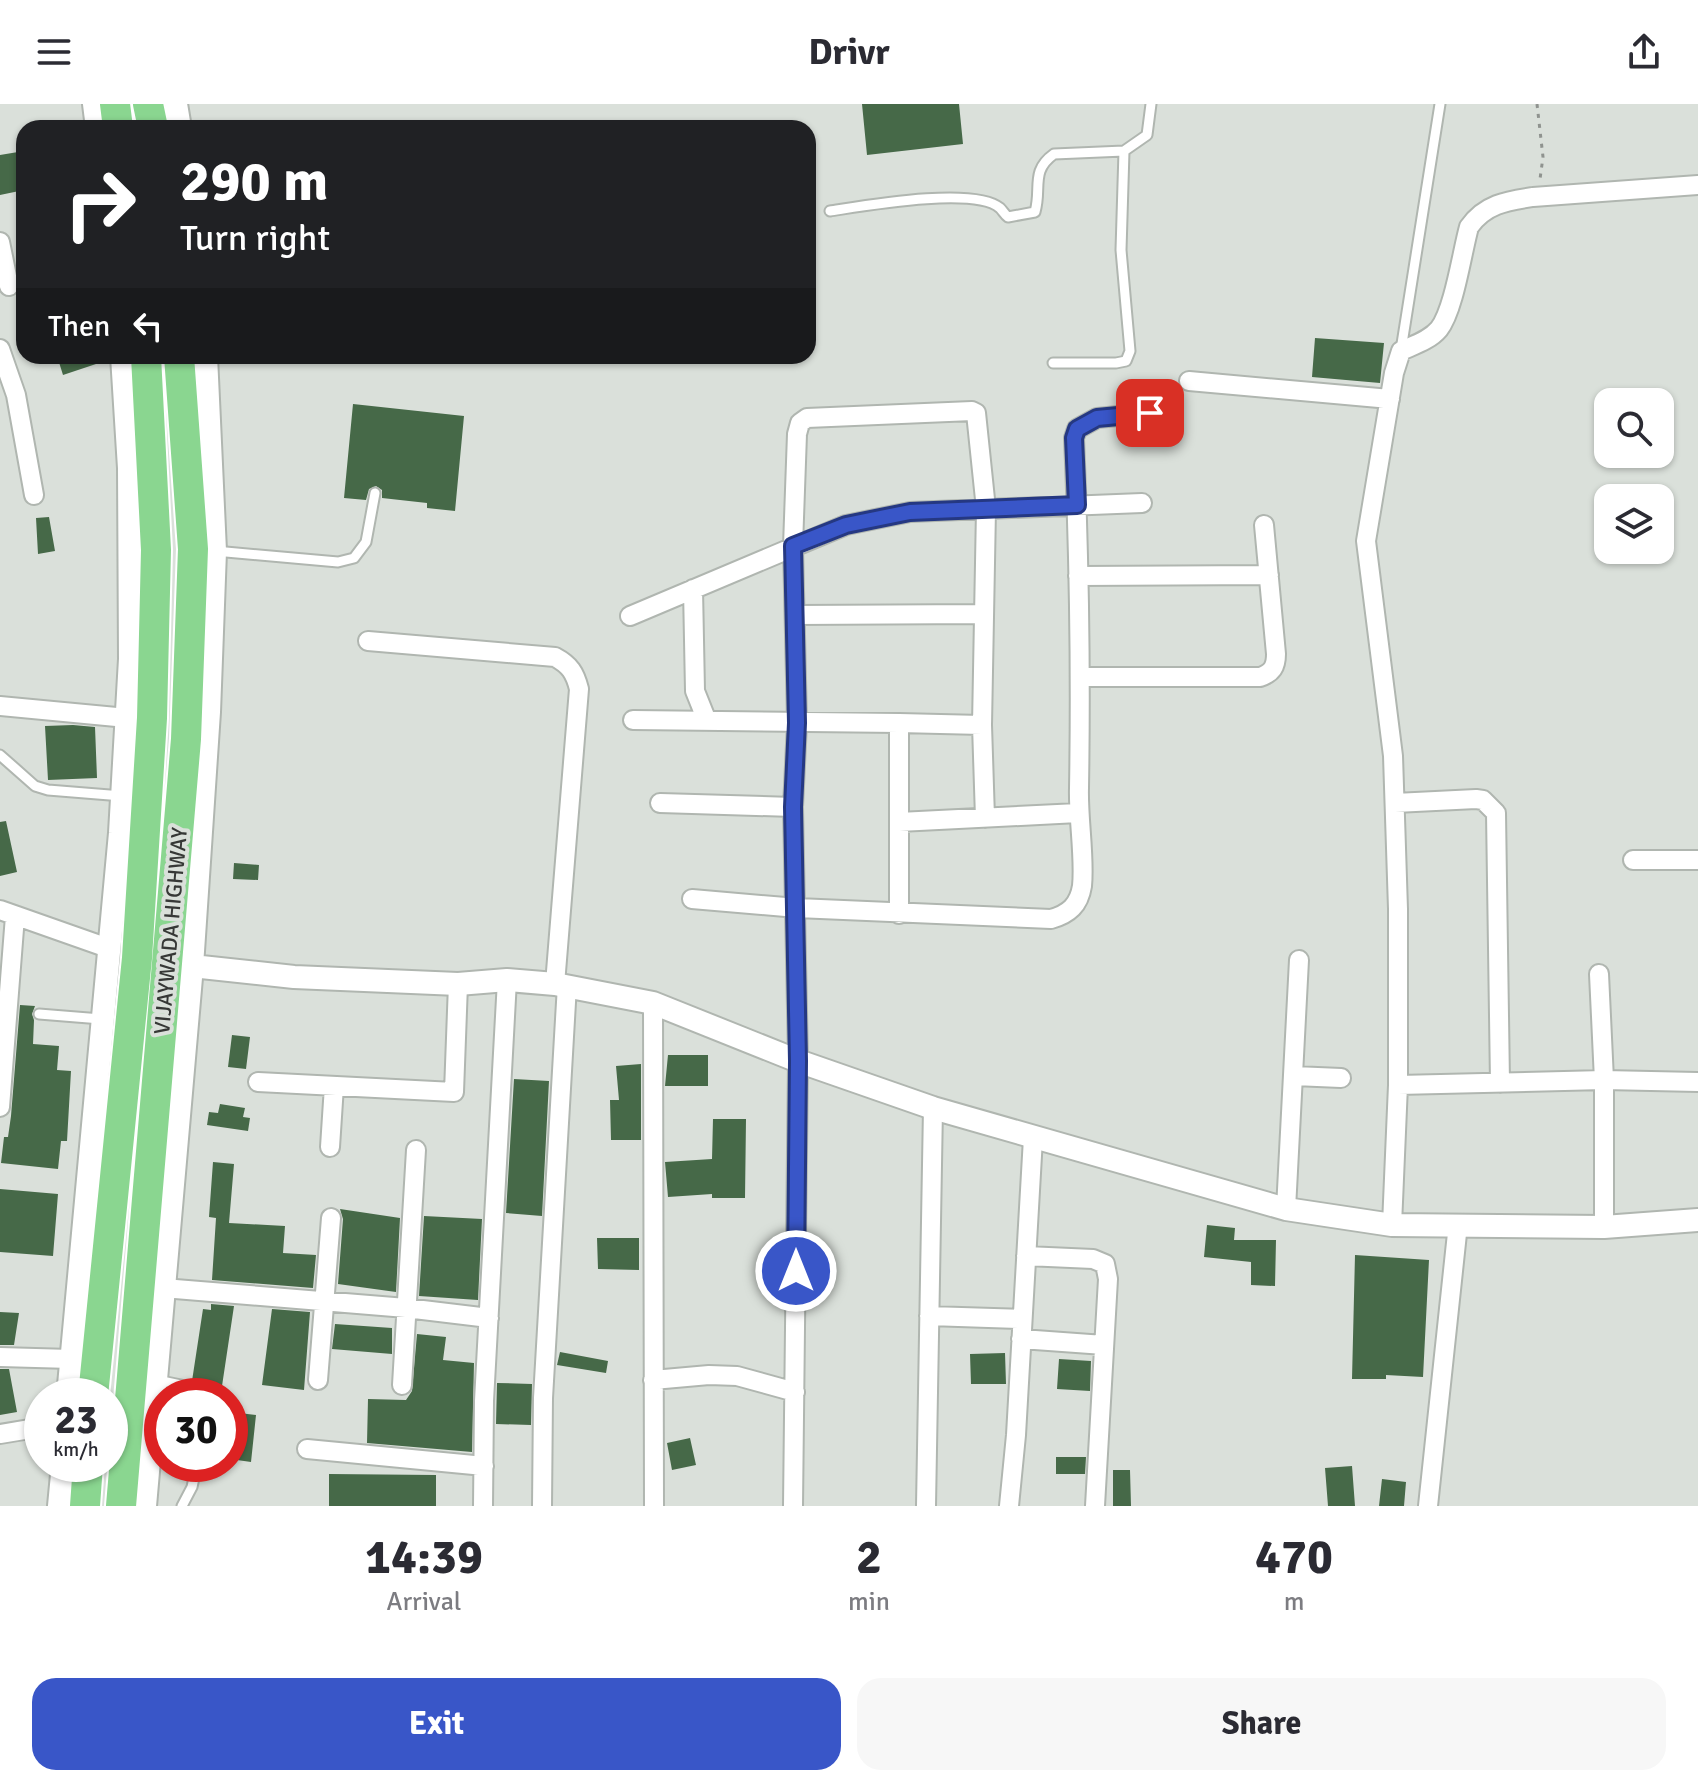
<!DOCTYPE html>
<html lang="en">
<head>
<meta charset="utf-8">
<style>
	body { margin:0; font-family:Signika,sans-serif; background:#f7f7f7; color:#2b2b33; height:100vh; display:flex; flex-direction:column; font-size:30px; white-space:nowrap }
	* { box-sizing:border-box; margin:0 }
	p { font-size:26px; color:#7c7c81 }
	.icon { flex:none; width:44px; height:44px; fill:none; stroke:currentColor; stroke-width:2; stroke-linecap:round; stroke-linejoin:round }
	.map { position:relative; height:1402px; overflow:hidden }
	.drawer { display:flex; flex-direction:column; background:#fff; flex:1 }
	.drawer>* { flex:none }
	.banner { position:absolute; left:16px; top:16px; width:800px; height:244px; border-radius:24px; box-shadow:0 2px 6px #0004; background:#202124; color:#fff; overflow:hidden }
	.buttons { position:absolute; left:1594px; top:284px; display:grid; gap:16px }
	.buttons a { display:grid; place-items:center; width:80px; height:80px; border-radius:16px; background:#fff; box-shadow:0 2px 6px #0004; font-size:40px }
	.speed { position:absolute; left:24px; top:1274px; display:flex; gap:16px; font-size:40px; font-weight:700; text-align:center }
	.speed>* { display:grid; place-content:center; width:104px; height:104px; border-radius:50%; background:#fff; box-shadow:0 2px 6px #0004; line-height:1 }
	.speed small { font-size:20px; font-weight:400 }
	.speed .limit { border:12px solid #d22; background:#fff; color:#111 }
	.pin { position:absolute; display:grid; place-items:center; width:68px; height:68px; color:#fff; margin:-34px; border-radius:16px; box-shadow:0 4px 12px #0006 }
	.me { position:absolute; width:88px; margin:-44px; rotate:0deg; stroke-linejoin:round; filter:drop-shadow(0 0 6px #0008) }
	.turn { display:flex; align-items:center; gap:28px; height:168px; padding:0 32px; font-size:36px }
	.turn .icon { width:104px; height:104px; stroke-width:2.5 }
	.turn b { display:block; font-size:56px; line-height:68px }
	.then { display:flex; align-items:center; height:76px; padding:0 32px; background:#0003; gap:16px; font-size:30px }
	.eta { display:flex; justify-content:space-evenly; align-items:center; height:136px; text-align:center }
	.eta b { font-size:48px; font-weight:700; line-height:56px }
	.primary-button { display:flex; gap:16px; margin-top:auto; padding:16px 32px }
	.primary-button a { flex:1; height:92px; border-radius:24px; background:#3956c8; color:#fff; font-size:32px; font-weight:700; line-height:92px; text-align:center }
	.primary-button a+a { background:#f7f7f7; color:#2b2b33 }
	header { display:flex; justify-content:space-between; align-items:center; height:104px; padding:0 32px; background:#fff; font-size:36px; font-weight:700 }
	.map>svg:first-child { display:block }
	.building { fill:#466948 }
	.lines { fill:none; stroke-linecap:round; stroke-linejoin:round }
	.service-casing { stroke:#b0b6b0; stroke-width:13 }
	.minor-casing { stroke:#b0b6b0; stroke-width:22 }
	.tertiary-casing { stroke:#b0b6b0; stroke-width:26 }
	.trunk-casing { stroke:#fff; stroke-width:34 }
	.path { stroke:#8f938f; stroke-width:3; stroke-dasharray:4 6; stroke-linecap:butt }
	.service { stroke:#fff; stroke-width:9 }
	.minor { stroke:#fff; stroke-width:18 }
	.tertiary { stroke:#fff; stroke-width:22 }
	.trunk { stroke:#8ad690; stroke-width:30 }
	.route-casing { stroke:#253882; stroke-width:20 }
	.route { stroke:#3956c8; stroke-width:14 }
	.labels { text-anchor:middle; stroke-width:8; stroke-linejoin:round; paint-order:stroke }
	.street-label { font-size:22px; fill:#363836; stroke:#dae0da }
</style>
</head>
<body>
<header><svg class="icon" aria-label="menu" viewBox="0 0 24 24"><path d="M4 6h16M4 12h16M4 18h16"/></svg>Drivr<svg class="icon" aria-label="share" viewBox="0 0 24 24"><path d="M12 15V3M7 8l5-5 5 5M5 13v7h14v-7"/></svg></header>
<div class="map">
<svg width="1698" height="1402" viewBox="0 0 1698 1402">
	<rect width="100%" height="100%" fill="#dae0da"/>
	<!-- building -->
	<path class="building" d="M862,0H959L963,40L867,51Z
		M24,47V86L0,91V51Z
		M1315,234L1384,239L1380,279L1312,273Z
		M68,252H108V256L63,271L58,255Z
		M353,300L464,312L455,407L427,404V399L382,394V386L376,382L369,385L366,396L344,394Z
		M49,413L55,447L38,450L36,414Z
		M73,621L95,623L97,674L48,676L45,622Z
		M6,717L17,768L0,772V718Z
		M234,759L259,761L258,776L233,775Z
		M20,901L35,902L32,910L34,916L33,940L59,942L57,966L71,967L67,1037H61L58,1065L1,1059L4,1033H8L11,1012Z
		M232,931L250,933L246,965L228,963Z
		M668,951H708V982H665Z
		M641,960V1036H611L610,996H619L616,962Z
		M514,975L549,977L542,1112L506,1109Z
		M220,1000L245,1004L243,1013L250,1014L248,1027L207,1021L209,1008L218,1009Z
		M713,1015H746L745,1094H712V1090L668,1093L665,1058L712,1055Z
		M213,1058L234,1060L229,1119L285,1122L283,1149L316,1151L313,1184L212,1176L216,1114L209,1113Z
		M0,1085L58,1090L53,1152L0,1148Z
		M340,1105L400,1114L396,1188L338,1180L343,1115Z
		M424,1112L482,1115L478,1196L419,1192Z
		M1207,1121L1235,1124L1234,1136H1276L1275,1182L1251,1181V1158L1204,1153Z
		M597,1134H639V1166L598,1165Z
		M1355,1151L1429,1156L1423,1273L1386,1271V1275H1352Z
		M211,1200L234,1202L222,1282L192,1277L203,1205L211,1206Z
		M272,1205L310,1208L304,1286L262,1281Z
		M0,1208L19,1209L14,1241H0Z
		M335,1220L392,1224V1250L332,1245Z
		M417,1230L446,1233L443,1256L474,1259L472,1348L367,1339L368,1295L406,1296L412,1287Z
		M560,1248L608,1257L606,1269L557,1261Z
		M1005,1249L1006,1280H971L970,1250Z
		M1059,1255L1091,1257L1090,1287L1057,1285Z
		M0,1265H9L17,1308L0,1311Z
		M497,1279L532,1280L531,1321L496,1320Z
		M230,1308L256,1311L251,1358L230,1355Z
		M690,1334L696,1361L672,1366L667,1339Z
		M1056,1353H1086L1085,1370H1056Z
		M1352,1362L1355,1402H1328L1325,1364Z
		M1113,1366H1130L1131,1402H1113Z
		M329,1370L436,1371V1402H329Z
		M1382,1375L1406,1378L1404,1402H1379Z"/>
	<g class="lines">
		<defs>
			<path id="service" d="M830,107C863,102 974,82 1000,104C1003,107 1005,111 1008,113L1035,108C1042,84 1030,67 1054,50L1124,47
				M1401,246L1440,0
				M1053,259H1116L1126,257L1130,247L1121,146L1124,47L1147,31L1151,0
				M215,447L338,458L354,454L366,438L375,389
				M0,651L35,682L48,686L122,692
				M39,910L101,915
				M157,1276L181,1281L193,1292
				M182,1402L192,1383L197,1360"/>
			<path id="minor" d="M0,138L9,182
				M0,245L16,291L34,391
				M1189,277L1390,295
				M1078,472L1269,471
				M693,485L695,587L707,617
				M795,511L984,510
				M630,512L846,421L910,408L1142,399
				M368,537L555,553C570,561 575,569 579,585L555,880
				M1081,573H1260C1272,569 1276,563 1276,550L1264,421
				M0,602L127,614
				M633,616L899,619
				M660,699L793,703
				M1395,699L1476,695L1483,696L1496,709L1500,979
				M899,718L1078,709
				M1633,756H1698
				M692,795L797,804L1051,815C1069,810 1079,801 1082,782C1085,754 1078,714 1079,684C1081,567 1079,451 1074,334L1077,325L1097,314L1150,309
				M0,806L108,844
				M899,810V619L982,621
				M1599,870L1604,976V1123
				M653,899L654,1402
				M1294,972L1341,974
				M258,978L454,988L458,880
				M1398,981L1604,976L1698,978
				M0,1003L15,812
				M330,1043L334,982
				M1286,1105L1299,856
				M1392,1121L1398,981V805L1393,652L1366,437L1394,269L1401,247C1414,241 1430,236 1439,225C1454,206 1462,148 1469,123C1485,100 1507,97 1533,93L1698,81
				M1026,1152L1093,1155L1105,1160L1108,1175L1095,1402
				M163,1184L406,1204L489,1214
				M929,1212L1022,1215
				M1021,1235L1104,1241
				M0,1253L71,1255
				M318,1276L331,1114
				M653,1276L709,1271L737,1272L795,1288
				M402,1281L416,1046
				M0,1330L42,1323
				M307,1345L484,1362
				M483,1402L484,1297L507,876
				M542,1402L543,1294L567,881
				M793,1402L798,957L793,703L797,619L793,442L797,330L800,319L807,314L972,307L976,309L986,405L982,621L985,714
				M926,1402L933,1004
				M1009,1402L1016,1331L1033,1034
				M1428,1402L1458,1120"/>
			<path id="tertiary" d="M94,0L97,24
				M176,0L180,24
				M192,862L294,873L458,880L507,876L555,880L653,899L798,957L933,1004L1286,1105L1392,1121L1604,1123L1698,1116
				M68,1292L120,729L130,555L129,364L122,252
				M59,1402L63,1360
				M145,1402L192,862L209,608L215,447L206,252"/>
			<path id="trunk" d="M115,0L118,24
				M148,0L153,24
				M93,1292L137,854L152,614L156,446L146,252
				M85,1402L88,1360
				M121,1402L186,635L193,445L179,252"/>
		</defs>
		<!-- service casing -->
		<use href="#service" class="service-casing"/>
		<!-- minor casing -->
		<use href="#minor" class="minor-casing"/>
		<!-- tertiary casing -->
		<use href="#tertiary" class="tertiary-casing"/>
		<!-- trunk casing -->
		<use href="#trunk" class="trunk-casing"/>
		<!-- path -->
		<path class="path" d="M1537,0L1543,53L1540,75"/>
		<!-- service -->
		<use href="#service" class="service"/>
		<!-- minor -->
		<use href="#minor" class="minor"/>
		<!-- tertiary -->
		<use href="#tertiary" class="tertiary"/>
		<!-- trunk -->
		<use href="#trunk" class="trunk"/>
	</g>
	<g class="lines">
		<defs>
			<path id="route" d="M796,1167L798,957L793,703L797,619L793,442L846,421L910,408L1077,401L1074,334L1077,325L1097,314L1150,309"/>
		</defs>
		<!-- route casing -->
		<use href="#route" class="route-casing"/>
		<!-- route -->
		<use href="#route" class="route"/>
	</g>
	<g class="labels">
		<!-- street labels -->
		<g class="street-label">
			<text transform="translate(170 827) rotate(-85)" y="8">VIJAYWADA HIGHWAY</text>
		</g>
	</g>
</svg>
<div class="buttons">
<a><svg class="icon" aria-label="search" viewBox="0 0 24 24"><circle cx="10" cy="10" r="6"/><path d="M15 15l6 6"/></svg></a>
<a><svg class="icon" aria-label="layers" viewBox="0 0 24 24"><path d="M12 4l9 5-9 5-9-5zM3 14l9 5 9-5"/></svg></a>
</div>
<div class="speed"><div>23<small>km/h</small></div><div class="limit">30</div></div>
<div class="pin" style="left:1150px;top:309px;background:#d93025"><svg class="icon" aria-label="arrive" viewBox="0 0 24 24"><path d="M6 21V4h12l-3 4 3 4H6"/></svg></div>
<svg class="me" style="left:796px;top:1167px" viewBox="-20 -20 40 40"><circle r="17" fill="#3956c8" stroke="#fff" stroke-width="3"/><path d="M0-11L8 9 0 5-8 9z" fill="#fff"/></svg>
<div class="banner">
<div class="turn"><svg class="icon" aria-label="right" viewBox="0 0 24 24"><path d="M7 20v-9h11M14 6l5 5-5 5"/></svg><div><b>290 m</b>Turn right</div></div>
<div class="then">Then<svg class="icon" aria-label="left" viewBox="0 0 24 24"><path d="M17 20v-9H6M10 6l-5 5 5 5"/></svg></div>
</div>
</div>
<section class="drawer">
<div class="eta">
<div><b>14:39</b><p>Arrival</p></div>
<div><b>2</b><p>min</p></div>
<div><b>470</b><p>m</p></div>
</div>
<div class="primary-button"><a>Exit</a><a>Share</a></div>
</section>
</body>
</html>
